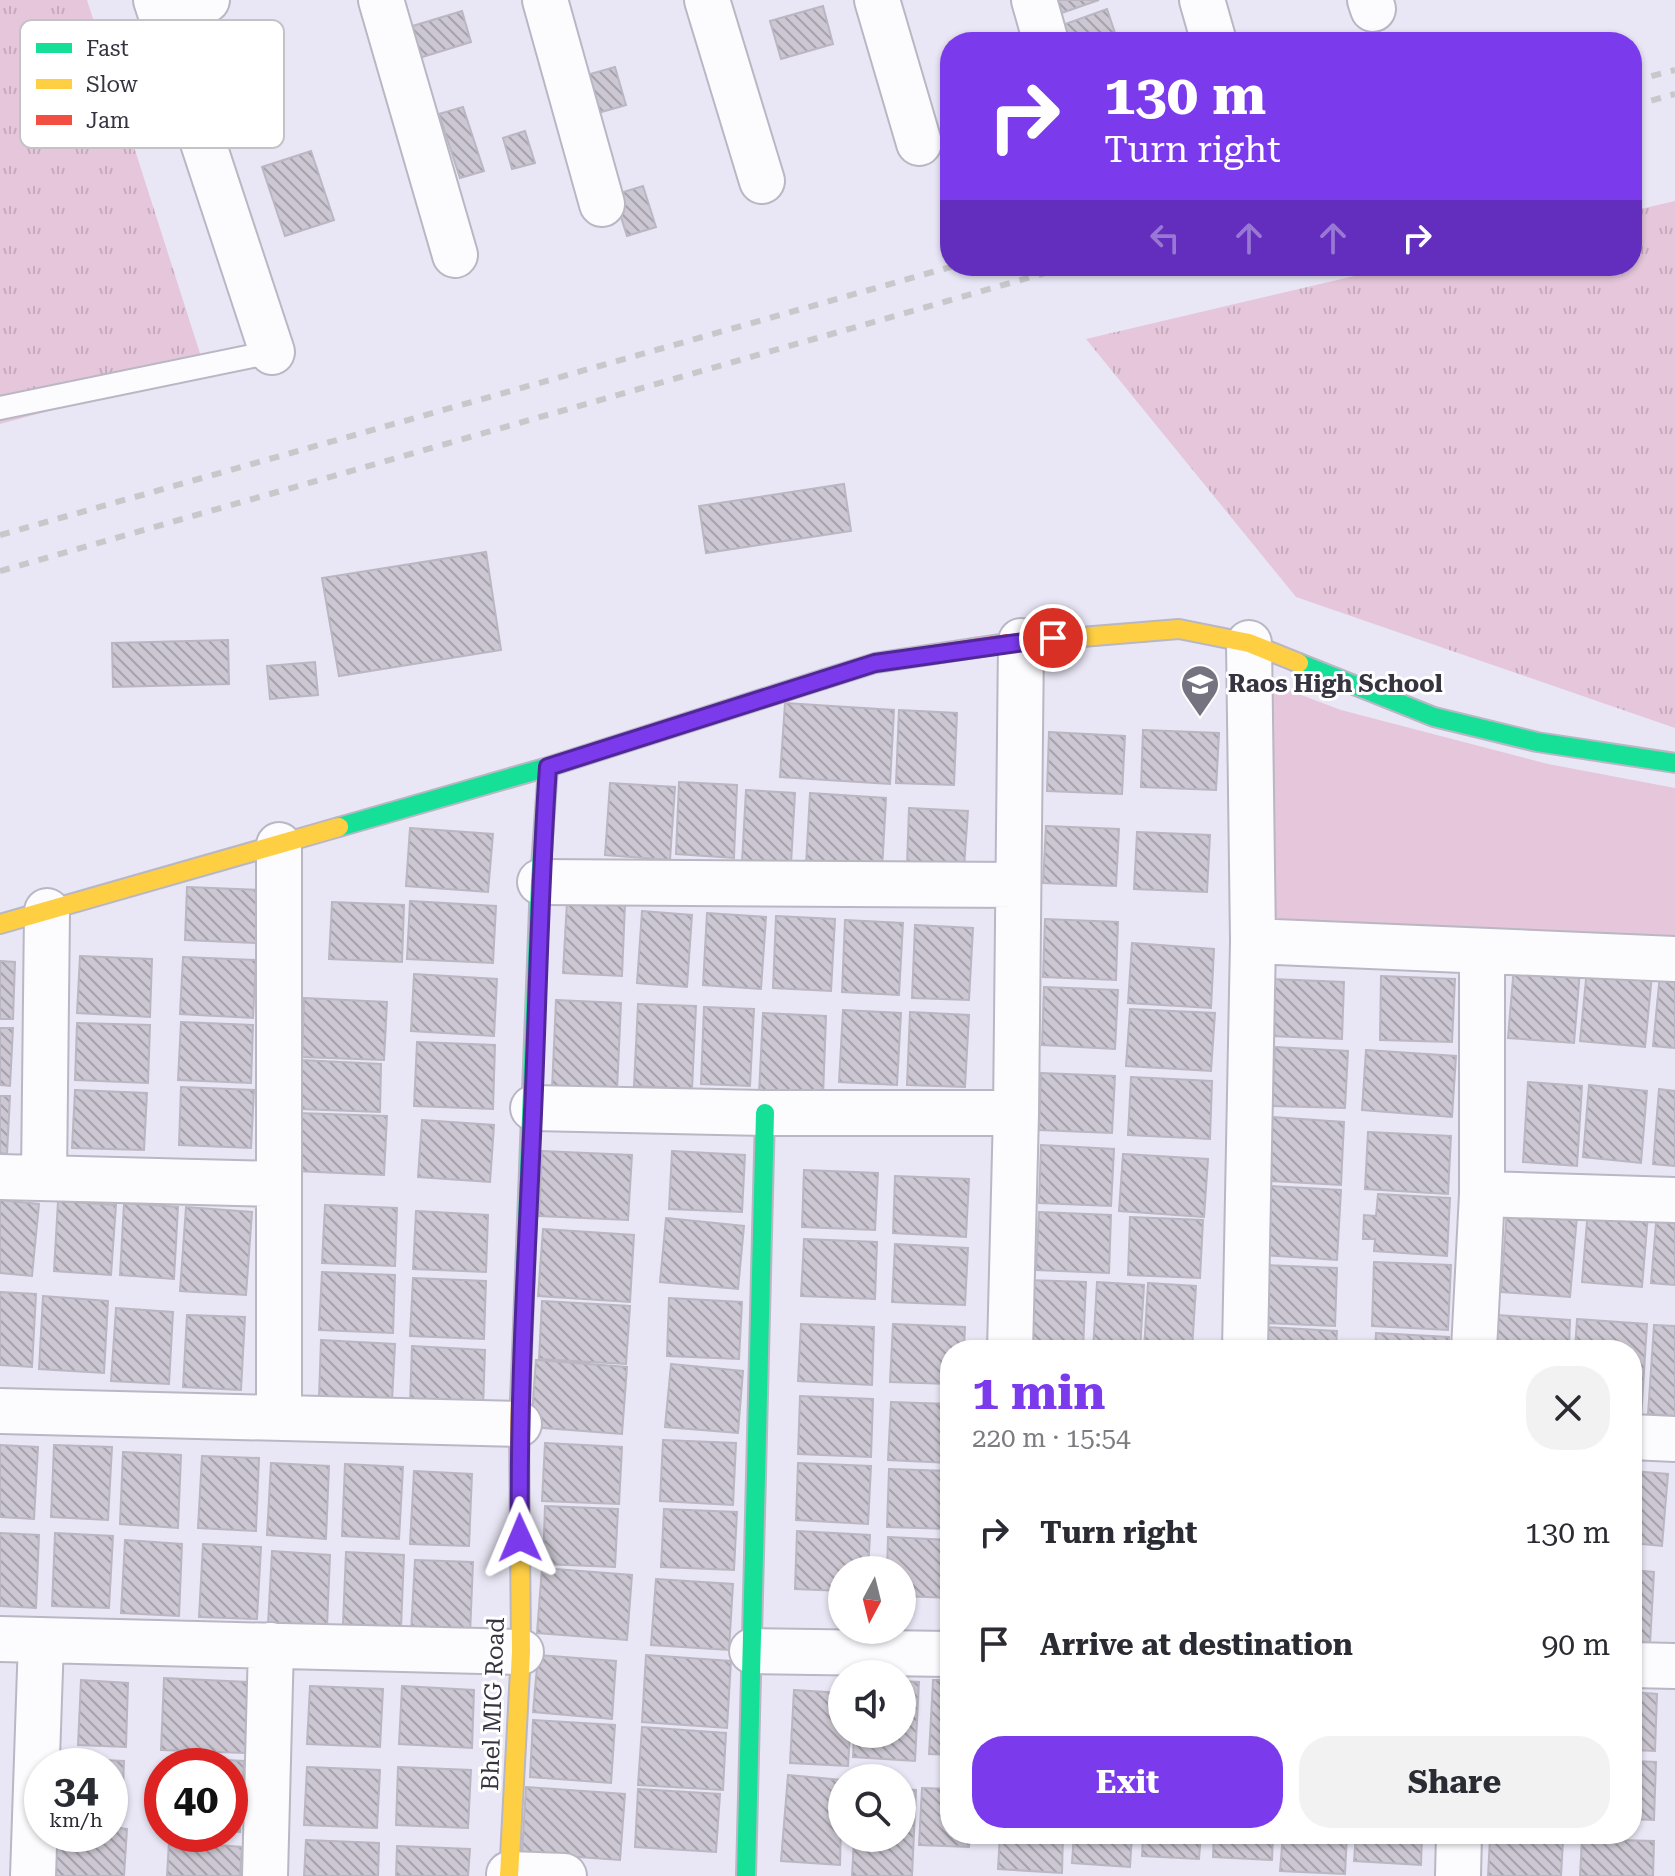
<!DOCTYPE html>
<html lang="en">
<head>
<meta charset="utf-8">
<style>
	body { margin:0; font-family:"Roboto Serif",serif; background:#f2f2f3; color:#2b2b33; height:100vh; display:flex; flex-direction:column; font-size:30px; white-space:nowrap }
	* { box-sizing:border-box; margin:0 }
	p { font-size:26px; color:#7c7c81 }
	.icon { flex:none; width:44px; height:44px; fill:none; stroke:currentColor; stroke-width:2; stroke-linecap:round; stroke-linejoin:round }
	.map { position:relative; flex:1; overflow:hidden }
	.panel { position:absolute; left:940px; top:1340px; width:702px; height:504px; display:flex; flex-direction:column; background:#fff; border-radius:32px; box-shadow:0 2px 6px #0004 }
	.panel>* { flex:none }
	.top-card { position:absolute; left:940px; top:32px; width:702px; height:244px; border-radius:32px; box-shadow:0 2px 6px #0004; background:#7c3aed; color:#fff; overflow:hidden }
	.needle { width:52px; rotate:187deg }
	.buttons { position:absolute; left:828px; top:1556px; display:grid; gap:16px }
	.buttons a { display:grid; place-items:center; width:88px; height:88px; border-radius:50%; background:#fff; box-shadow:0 2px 6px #0004; font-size:40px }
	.speed { position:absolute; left:24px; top:1748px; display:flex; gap:16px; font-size:40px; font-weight:700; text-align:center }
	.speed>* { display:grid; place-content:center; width:104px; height:104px; border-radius:50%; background:#fff; box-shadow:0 2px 6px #0004; line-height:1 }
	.speed small { font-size:20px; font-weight:400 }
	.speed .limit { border:12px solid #d22; background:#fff; color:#111 }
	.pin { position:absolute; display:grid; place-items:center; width:68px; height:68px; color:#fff; margin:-34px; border:4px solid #fff; border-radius:50%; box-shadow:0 2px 8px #0007 }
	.me { position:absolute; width:88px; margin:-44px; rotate:359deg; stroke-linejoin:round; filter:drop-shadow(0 0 6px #0008) }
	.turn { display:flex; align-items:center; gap:28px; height:168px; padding:0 32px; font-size:36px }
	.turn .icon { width:104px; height:104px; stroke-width:2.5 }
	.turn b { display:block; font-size:56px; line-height:68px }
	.lanes { display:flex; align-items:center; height:76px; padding:0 32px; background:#0003; justify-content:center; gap:40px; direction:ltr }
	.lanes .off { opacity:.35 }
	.round { display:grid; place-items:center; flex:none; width:84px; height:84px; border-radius:32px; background:#f2f2f3 }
	.overview { display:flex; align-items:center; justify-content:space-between; height:136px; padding:0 32px }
	h1 { font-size:48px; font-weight:700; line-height:60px; color:#7c3aed }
	.primary-button { display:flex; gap:16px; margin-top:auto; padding:16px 32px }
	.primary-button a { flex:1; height:92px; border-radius:32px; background:#7c3aed; color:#fff; font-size:32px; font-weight:700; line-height:92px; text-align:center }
	.primary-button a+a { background:#f2f2f3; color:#2b2b33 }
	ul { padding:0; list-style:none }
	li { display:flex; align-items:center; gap:24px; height:112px; padding:0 32px }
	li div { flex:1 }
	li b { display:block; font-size:30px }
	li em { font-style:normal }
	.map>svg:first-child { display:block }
	.grass { fill:url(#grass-tufts) }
	.green { fill:#e5c6da }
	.building { fill:url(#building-back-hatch); stroke:#bbb7c2; stroke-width:2 }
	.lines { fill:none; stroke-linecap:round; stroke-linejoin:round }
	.lane-casing { stroke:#b9b7c4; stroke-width:26 }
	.street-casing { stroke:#b9b7c4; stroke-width:48 }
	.fast-casing { stroke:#b9b7c4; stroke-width:22 }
	.slow-casing { stroke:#b9b7c4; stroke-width:22 }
	.jam-casing { stroke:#b9b7c4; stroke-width:22 }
	.lane { stroke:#fcfbfe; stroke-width:22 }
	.street { stroke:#fcfbfe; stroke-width:44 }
	.fast { stroke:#16e098; stroke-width:18 }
	.slow { stroke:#ffcf43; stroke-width:18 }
	.jam { stroke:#f24e42; stroke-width:18 }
	.rail { stroke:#c8c8cb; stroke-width:6; stroke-dasharray:10 10; stroke-linecap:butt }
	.route-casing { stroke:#51269a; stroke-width:20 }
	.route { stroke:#7c3aed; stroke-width:14 }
	.labels { text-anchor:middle; stroke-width:6; stroke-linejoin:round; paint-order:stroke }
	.poi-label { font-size:24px; font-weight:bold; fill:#363440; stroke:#fff; text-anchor:start }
	.street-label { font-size:24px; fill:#363440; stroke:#fff }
	.key { fill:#fff; stroke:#c3c2c6; stroke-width:2 }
	.key-label { font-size:22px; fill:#363440 }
</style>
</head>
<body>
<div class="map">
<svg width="1675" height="1876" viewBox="0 0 1675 1876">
	<defs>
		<pattern id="grass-tufts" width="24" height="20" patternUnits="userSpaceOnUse" patternTransform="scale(2)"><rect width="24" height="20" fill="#e5c6da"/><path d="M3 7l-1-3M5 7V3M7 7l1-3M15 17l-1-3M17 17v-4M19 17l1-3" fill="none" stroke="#c5abbc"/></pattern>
		<pattern id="building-back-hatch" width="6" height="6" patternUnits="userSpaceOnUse" patternTransform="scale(2)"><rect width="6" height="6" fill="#ccc7d2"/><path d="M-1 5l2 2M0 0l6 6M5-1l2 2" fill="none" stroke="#a6a2ac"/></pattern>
	</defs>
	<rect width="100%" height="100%" fill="#e9e7f5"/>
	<!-- grass -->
	<path class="grass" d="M0,0H87L205,369L0,424Z
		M1675,201V728L1296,597L1086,339L1397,266H1632V211Z"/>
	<!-- green -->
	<path class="green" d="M1264,681L1341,710L1548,764L1675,788V940L1266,918Z"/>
	<!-- building -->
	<path class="building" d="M1047,0H1099L1053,16Z
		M823,6L833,44L781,59L770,21Z
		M1107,9L1118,42H1059L1054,28Z
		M462,11L471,42L416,59L406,28Z
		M615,67L626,105L598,113L587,75Z
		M463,107L484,171L460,178L439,114Z
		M525,131L535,163L512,169L503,138Z
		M311,151L334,220L285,236L262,167Z
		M643,186L656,227L627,236L614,195Z
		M844,484L851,531L706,553L699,506Z
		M486,552L501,650L339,676L322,578Z
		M228,640L229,684L113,687L112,643Z
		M315,662L318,695L270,699L267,666Z
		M785,703L894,710L890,784L780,777Z
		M899,710L957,713L954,785L896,783Z
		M1143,730L1219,733L1216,790L1141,787Z
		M1049,732L1125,736L1122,794L1047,791Z
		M679,782L737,785L734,858L676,854Z
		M610,783L675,787L670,860L605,855Z
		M746,790L795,793L791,864L742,862Z
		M810,793L886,798L882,870L806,865Z
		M909,808L968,811L964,868L907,866Z
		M1046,826L1119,829L1116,886L1043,883Z
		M410,828L493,834L488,892L406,886Z
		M1137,832L1210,835L1207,892L1134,889Z
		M187,887L260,890L258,943L185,940Z
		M410,901L496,906L493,963L407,959Z
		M567,901L625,904L622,976L563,973Z
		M332,902L404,905L402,962L329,959Z
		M642,911L692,915L687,987L637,983Z
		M707,913L766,917L761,989L703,985Z
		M776,916L835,919L831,991L773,988Z
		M1045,919L1118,922L1116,980L1043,977Z
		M845,920L903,923L899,995L842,992Z
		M915,925L973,928L969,1000L912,998Z
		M1132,943L1214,949L1211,1008L1128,1003Z
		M80,956L152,959L150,1017L77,1013Z
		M183,957L256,960L253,1018L180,1014Z
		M0,961L15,962L13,1019H0Z
		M1514,966L1580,971L1574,1043L1508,1038Z
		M1587,969L1652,975L1645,1047L1580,1041Z
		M414,974L497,979L494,1036L411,1031Z
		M1660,974L1675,976V1048L1653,1046Z
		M1381,976L1455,979L1452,1042L1380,1040Z
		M1272,979L1344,982L1342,1039L1269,1036Z
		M1044,987L1118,990L1115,1049L1042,1045Z
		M304,998L387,1002L384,1060L302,1057Z
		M556,1000L621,1003L617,1091L552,1089Z
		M638,1004L696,1006L692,1089L634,1086Z
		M704,1007L754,1009L750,1086L701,1084Z
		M1130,1009L1215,1013L1211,1071L1126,1066Z
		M843,1010L901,1013L897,1085L839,1082Z
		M910,1012L969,1015L965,1087L907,1085Z
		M763,1013L826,1016L823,1097L759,1094Z
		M181,1022L253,1025L251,1083L178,1080Z
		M77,1023L150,1025L148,1083L75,1080Z
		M0,1028H13L10,1086L0,1085Z
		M417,1042L495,1045L493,1109L414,1106Z
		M1275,1047L1348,1051L1345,1108L1272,1106Z
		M1366,1050L1456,1056L1452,1117L1362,1110Z
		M301,1060L381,1064L380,1112L299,1109Z
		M1041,1073L1115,1076L1112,1133L1039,1130Z
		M1131,1077L1212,1081L1210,1139L1128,1135Z
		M1528,1082L1582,1086L1577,1166L1523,1162Z
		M1589,1085L1647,1091L1641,1163L1583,1157Z
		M181,1087L254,1090L251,1148L179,1145Z
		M1659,1089L1675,1091V1166L1653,1164Z
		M75,1090L147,1093L144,1150L72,1148Z
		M0,1096H10L7,1154L0,1153Z
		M297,1113L387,1116L384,1175L295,1171Z
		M1272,1117L1344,1122L1341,1185L1268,1181Z
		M422,1120L494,1125L490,1182L418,1177Z
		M1368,1132L1451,1136L1448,1194L1365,1189Z
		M1041,1145L1114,1149L1111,1206L1039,1203Z
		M542,1151L632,1155L628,1220L539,1216Z
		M672,1151L745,1155L742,1212L669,1209Z
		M1123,1154L1208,1159L1204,1217L1119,1211Z
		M804,1170L878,1173L875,1230L802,1227Z
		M895,1176L969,1179L966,1237L893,1233Z
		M1268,1186L1341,1190L1337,1260L1264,1255Z
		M1378,1194L1450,1198L1447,1256L1374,1251L1375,1239H1363L1364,1215L1376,1216Z
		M0,1200L39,1204L32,1276L0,1273Z
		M58,1201L116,1205L111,1275L54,1271Z
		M124,1203L178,1207L174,1279L120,1275Z
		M325,1205L397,1208L395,1266L322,1263Z
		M186,1207L252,1212L246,1295L180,1291Z
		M1588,1209L1648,1215L1642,1287L1582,1282Z
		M416,1211L488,1215L486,1272L413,1269Z
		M1507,1211L1577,1216L1570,1297L1501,1292Z
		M1657,1211L1675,1212V1285L1651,1283Z
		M1039,1212L1111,1215L1109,1273L1036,1270Z
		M1130,1217L1203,1220L1200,1278L1128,1275Z
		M666,1218L744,1226L738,1289L660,1282Z
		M543,1229L634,1235L630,1302L538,1296Z
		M804,1239L877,1242L875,1299L801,1296Z
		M895,1244L968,1248L965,1305L892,1302Z
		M1374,1262L1451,1265L1448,1330L1372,1326Z
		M1264,1265L1337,1268L1335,1326L1262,1323Z
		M322,1272L395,1275L393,1333L319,1330Z
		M413,1278L486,1281L484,1339L410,1336Z
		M1028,1280L1086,1282L1083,1350H1025Z
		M1097,1282L1144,1285L1140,1350H1093Z
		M1148,1283L1196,1286L1192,1350H1144Z
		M0,1292L36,1294L32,1367L0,1365Z
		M43,1296L108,1301L104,1373L39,1369Z
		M669,1298L742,1302L739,1359L667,1356Z
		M542,1301L630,1306L626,1364L539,1359Z
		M116,1308L173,1312L169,1384L111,1381Z
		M187,1315L245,1317L241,1390L183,1387Z
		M1497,1315L1570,1320L1569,1350H1495Z
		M1577,1319L1647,1324L1641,1419H1632V1350H1575Z
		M801,1324L874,1327L872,1385L798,1381Z
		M893,1324L965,1327L964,1350H950V1384L890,1382Z
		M1654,1325L1675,1326V1416L1648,1414Z
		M1264,1327L1337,1331L1336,1350H1263Z
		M1376,1333L1449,1337V1350H1375Z
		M321,1340L395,1344L392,1401L319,1398Z
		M412,1346L485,1350L483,1408L410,1404Z
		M536,1360L627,1367L622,1434L531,1427Z
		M671,1364L743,1371L738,1433L665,1427Z
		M800,1396L873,1399L871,1457L798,1454Z
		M891,1402L950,1404V1463L888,1460Z
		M663,1440L736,1443L733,1505L660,1501Z
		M545,1443L622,1447L619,1504L542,1501Z
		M0,1445L38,1447L34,1519L0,1517Z
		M54,1445L112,1447L108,1520L51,1517Z
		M123,1452L181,1455L178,1528L120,1524Z
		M202,1456L259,1458L256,1531L198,1528Z
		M271,1463L329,1466L326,1539L267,1535Z
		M798,1463L871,1466L868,1524L796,1520Z
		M345,1464L403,1467L399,1539L342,1536Z
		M889,1469L950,1471V1529L887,1527Z
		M414,1471L472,1474L469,1546L410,1544Z
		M1632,1471L1668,1474L1662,1546L1632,1543Z
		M545,1506L618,1509L615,1567L543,1564Z
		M664,1509L737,1512L734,1570L661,1567Z
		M797,1531L870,1535L868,1570H842V1591L795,1589Z
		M0,1533L39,1535L36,1608L0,1606Z
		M55,1533L113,1536L109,1608L52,1606Z
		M888,1537L950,1540V1598L902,1596V1570H887Z
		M125,1540L182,1544L179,1616L121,1613Z
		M203,1544L261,1547L257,1619L199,1617Z
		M272,1551L330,1555L327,1627L268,1624Z
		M346,1552L404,1555L401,1628L343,1624Z
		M415,1560L473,1562L470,1635L411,1632Z
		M542,1568L632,1575L627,1640L537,1633Z
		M1632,1570L1654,1572L1650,1644L1632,1643Z
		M656,1579L733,1584L729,1650L651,1645Z
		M538,1655L616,1661L612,1719L533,1712Z
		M646,1655L731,1661L727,1728L642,1722Z
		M164,1678L248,1682L245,1753L161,1750Z
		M81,1680L128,1683L126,1747L78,1745Z
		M933,1680H950V1755L929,1754Z
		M902,1681L919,1682L915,1761L853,1757L854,1734H902Z
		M310,1686L383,1689L380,1747L307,1744Z
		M402,1686L474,1690L472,1748L399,1744Z
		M794,1690L842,1693V1734H850L848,1766L790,1763Z
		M1632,1692L1657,1694L1655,1751L1632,1750Z
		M533,1720L615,1725L611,1783L530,1777Z
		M642,1727L726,1733L723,1790L638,1785Z
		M171,1757L244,1761L240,1832L230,1831V1766H171Z
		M61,1758L124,1761L122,1818H110V1766H61Z
		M1632,1761L1656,1762L1654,1820L1632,1819Z
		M307,1767L380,1770L377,1828L304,1825Z
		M398,1767L471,1770L468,1828L396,1825Z
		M788,1775L842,1780L840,1865L781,1861Z
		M526,1787L625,1794L620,1860L522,1853Z
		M922,1788L950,1789V1834H970L969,1847L919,1845Z
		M638,1789L720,1794L716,1852L635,1847Z
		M902,1789L916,1790L912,1876H852L854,1838H902Z
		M110,1827L127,1829L124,1876H51L54,1834H110Z
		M1000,1834H1063L1062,1873L998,1869Z
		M1074,1834H1132L1130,1867L1072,1863Z
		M1143,1834H1201L1199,1859L1142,1856Z
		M1214,1834H1273L1272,1860L1213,1857Z
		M1283,1834H1347L1345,1874L1280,1871Z
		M1356,1834H1422L1421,1865L1354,1861Z
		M1490,1838L1563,1841L1561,1876H1488Z
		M1582,1839L1654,1841L1653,1876H1580Z
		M306,1840L379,1843L378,1876H304Z
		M169,1841L242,1847L240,1876H167Z
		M397,1846L470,1849L468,1876H396Z"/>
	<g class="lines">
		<defs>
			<path id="lane" d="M0,408L272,352"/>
			<path id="street" d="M156,0L272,352
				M381,0L455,255
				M545,0L602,204
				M707,0L762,181
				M877,0L919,143
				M1034,0L1046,42
				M1202,0L1214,42
				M1370,0L1373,9
				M161,13L207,0
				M279,845V1417
				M540,882L1018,885
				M1253,941L1675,959
				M533,1108L765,1113H1016
				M0,1177L279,1184
				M44,1178L47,911
				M1482,1194L1675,1200
				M1010,1350L1016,1113L1021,641
				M1245,1350L1253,941L1249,643
				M1474,1350L1482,1194V953
				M0,1411L519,1424
				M1632,1437L1675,1439
				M0,1639L521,1652
				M752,1651L950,1654
				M1632,1665L1675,1666
				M509,1874L564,1876
				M33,1876L41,1640
				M265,1876L271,1645
				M1458,1876L1459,1834"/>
			<path id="fast" d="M1299,663L1434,717L1537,742L1675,763
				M339,827L548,767L824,679
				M522,1352L540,882L548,767
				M746,1876L765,1113"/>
			<path id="slow" d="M1008,643L1179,629L1249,643L1299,663
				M0,924L339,827
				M509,1876L521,1652L519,1424L522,1352"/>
			<path id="jam" d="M824,679L875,663L1008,643"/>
		</defs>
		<!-- lane casing -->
		<use href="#lane" class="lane-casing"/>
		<!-- street casing -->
		<use href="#street" class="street-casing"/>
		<!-- fast casing -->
		<use href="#fast" class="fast-casing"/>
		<!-- slow casing -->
		<use href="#slow" class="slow-casing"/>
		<!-- jam casing -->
		<use href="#jam" class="jam-casing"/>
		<!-- lane -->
		<use href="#lane" class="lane"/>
		<!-- street -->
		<use href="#street" class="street"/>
		<!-- fast -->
		<use href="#fast" class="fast"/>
		<!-- slow -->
		<use href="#slow" class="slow"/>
		<!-- jam -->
		<use href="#jam" class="jam"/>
		<!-- rail -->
		<path class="rail" d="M1632,81L1675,70
			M1632,106L1675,94
			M0,535L954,266
			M0,571L1070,266"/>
	</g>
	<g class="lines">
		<defs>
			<path id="route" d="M520,1538C518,1396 527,1255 533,1113C538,997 540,882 548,767L875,663L1053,638"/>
		</defs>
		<!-- route casing -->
		<use href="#route" class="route-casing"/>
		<!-- route -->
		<use href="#route" class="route"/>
	</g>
	<!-- icons -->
	<defs>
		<symbol id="university-pin" viewBox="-11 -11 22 30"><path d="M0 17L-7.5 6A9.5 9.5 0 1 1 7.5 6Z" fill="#75737f" stroke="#fff"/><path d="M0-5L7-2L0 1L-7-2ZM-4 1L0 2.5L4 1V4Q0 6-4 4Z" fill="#fff"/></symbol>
	</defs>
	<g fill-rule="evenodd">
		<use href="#university-pin" x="1178" y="662" width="44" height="60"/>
	</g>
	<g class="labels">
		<!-- poi labels -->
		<g class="poi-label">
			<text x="1228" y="692">Raos High School</text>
		</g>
		<!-- street labels -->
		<g class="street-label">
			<text transform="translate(493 1704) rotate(-88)" y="8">Bhel MIG Road</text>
		</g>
	</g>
	<!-- legend -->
	<rect x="20" y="20" width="264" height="128" rx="12" class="key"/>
	<rect x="36" y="43" width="36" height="10" fill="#16e098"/>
	<rect x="36" y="79" width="36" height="10" fill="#ffcf43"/>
	<rect x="36" y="115" width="36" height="10" fill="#f24e42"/>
	<g class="key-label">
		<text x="86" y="56">Fast</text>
		<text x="86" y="92">Slow</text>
		<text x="86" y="128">Jam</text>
	</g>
</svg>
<div class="buttons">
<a><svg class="needle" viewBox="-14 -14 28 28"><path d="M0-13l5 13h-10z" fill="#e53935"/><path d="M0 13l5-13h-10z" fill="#7c7c81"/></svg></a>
<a><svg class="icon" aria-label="sound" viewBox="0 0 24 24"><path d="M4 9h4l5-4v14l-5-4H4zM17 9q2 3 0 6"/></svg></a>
<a><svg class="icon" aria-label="search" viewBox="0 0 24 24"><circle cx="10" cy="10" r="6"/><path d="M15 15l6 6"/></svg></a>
</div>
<div class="speed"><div>34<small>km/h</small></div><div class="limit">40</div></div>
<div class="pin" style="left:1053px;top:638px;background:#d93025"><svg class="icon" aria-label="arrive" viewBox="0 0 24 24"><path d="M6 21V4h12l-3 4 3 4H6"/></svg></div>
<svg class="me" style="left:520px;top:1538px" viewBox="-20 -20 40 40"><path d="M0-17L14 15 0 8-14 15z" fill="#7c3aed" stroke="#fff" stroke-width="4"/></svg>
<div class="top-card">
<div class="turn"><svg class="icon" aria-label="right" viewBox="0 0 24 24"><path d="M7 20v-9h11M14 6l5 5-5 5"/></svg><div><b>130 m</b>Turn right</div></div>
<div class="lanes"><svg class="icon off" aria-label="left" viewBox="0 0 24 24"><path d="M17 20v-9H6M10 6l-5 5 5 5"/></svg><svg class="icon off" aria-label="ahead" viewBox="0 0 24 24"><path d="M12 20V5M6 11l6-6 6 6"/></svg><svg class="icon off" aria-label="ahead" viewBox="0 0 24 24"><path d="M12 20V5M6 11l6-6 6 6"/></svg><svg class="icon" aria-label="right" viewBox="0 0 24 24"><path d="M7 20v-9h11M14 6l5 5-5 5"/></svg></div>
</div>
<section class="panel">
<div class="overview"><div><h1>1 min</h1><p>220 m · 15:54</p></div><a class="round"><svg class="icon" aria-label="close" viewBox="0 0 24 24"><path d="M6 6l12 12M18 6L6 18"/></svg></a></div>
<ul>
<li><svg class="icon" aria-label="right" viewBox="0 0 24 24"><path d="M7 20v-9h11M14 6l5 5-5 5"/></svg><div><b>Turn right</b></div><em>130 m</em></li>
<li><svg class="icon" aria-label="arrive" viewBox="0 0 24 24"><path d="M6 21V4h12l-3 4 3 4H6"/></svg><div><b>Arrive at destination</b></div><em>90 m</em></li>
</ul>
<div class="primary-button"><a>Exit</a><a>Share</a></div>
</section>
</div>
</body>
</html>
